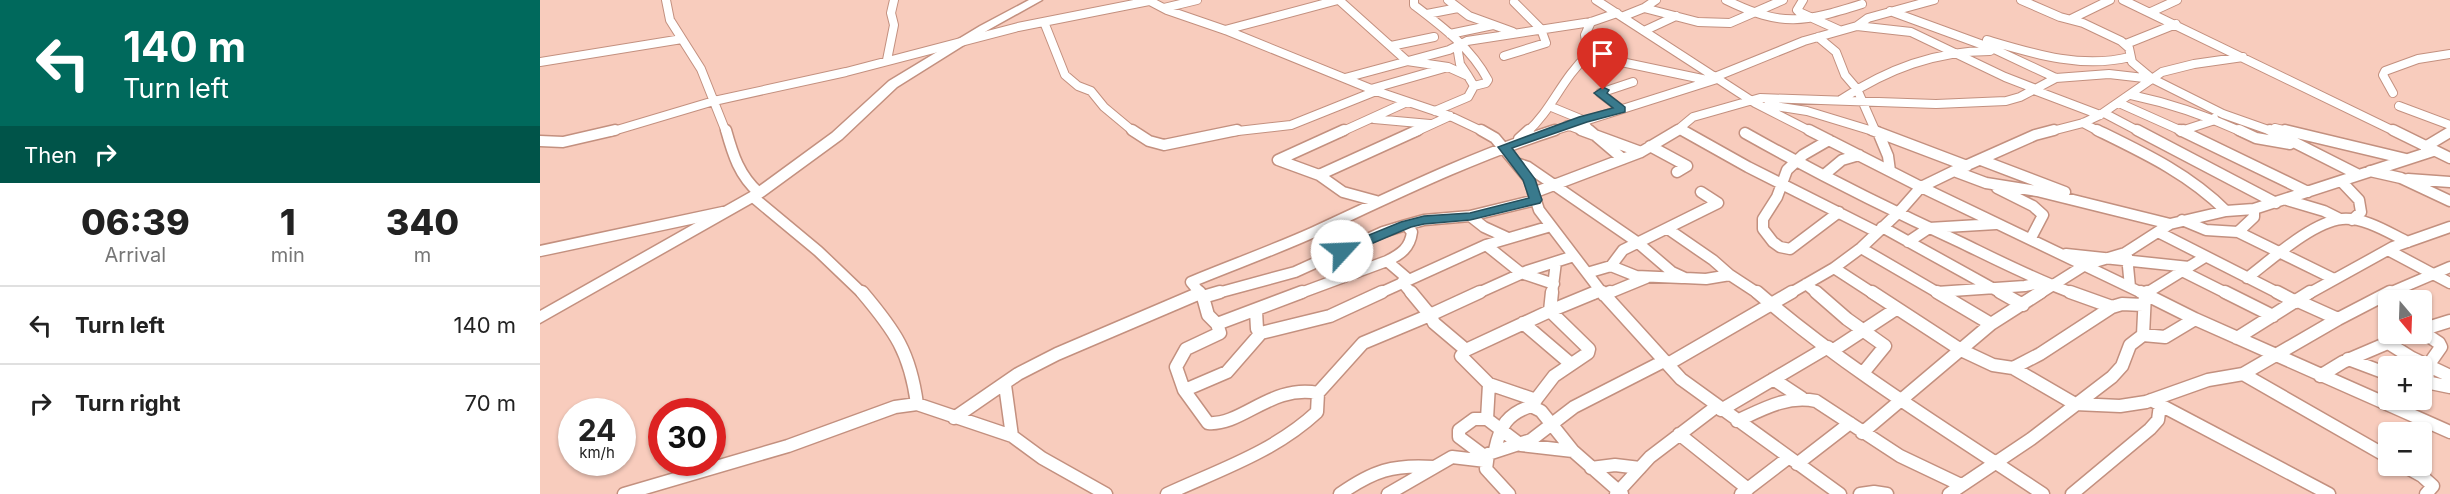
<!DOCTYPE html>
<html lang="en">
<head>
<meta charset="utf-8">
<style>
	body { margin:0; font-family:Inter,sans-serif; background:#f2f2f2; color:#222; height:100vh; display:flex; flex-direction:column; font-size:22px; white-space:nowrap }
	* { box-sizing:border-box; margin:0 }
	p { font-size:20px; color:#767676 }
	.icon { flex:none; width:33px; height:33px; fill:none; stroke:currentColor; stroke-width:2; stroke-linecap:round; stroke-linejoin:round }
	.map { position:relative; flex:1; overflow:hidden }
	.details { display:flex; flex-direction:column; background:#fff; width:540px }
	.details>* { flex:none }
	.hud { background:#00695c; color:#fff; overflow:hidden }
	.needle { width:39px; rotate:161deg }
	.buttons { position:absolute; left:1838px; top:290px; display:grid; gap:12px }
	.buttons a { display:grid; place-items:center; width:54px; height:54px; border-radius:6px; background:#fff; box-shadow:0 2px 4px #0004; font-size:30px }
	.speed { position:absolute; left:18px; top:398px; display:flex; gap:12px; font-size:30px; font-weight:700; text-align:center }
	.speed>* { display:grid; place-content:center; width:78px; height:78px; border-radius:50%; background:#fff; box-shadow:0 2px 4px #0004; line-height:1 }
	.speed small { font-size:15px; font-weight:400 }
	.speed .limit { border:9px solid #d22; background:#fff; color:#111 }
	.pin { position:absolute; display:grid; place-items:center; width:51px; height:51px; color:#fff; margin:-62px -26px; border-radius:50% 50% 50% 0; rotate:-45deg; box-shadow:0 0 6px #0007 }
	.pin .icon { rotate:45deg }
	.me { position:absolute; width:66px; margin:-33px; rotate:65deg; stroke-linejoin:round; filter:drop-shadow(0 0 4px #0008) }
	.turn { display:flex; align-items:center; gap:21px; height:126px; padding:0 24px; font-size:27px }
	.turn .icon { width:78px; height:78px; stroke-width:2.5 }
	.turn b { display:block; font-size:42px; line-height:51px }
	.then { display:flex; align-items:center; height:57px; padding:0 24px; background:#0003; gap:12px; font-size:22px }
	.eta { display:flex; justify-content:space-evenly; align-items:center; height:102px; text-align:center }
	.eta b { font-size:36px; font-weight:800; line-height:42px }
	ul { padding:0; list-style:none }
	li { display:flex; align-items:center; gap:18px; height:78px; padding:0 24px; border-top:2px solid #e0e0e0 }
	li div { flex:1 }
	li b { display:block; font-size:22px }
	li em { font-style:normal }
	main { display:flex; flex:1; min-height:0 }
	.map>svg:first-child { display:block }
	.lines { fill:none; stroke-linecap:round; stroke-linejoin:round }
	.street-far2-casing { stroke:#c3907f; stroke-width:10 }
	.street-far1-casing { stroke:#c3907f; stroke-width:13 }
	.street-casing { stroke:#c3907f; stroke-width:15 }
	.secondary-casing { stroke:#c3907f; stroke-width:3 }
	.street-far2 { stroke:#fff; stroke-width:8 }
	.street-far1 { stroke:#fff; stroke-width:10 }
	.street { stroke:#fff; stroke-width:12 }
	.secondary { fill:#fff; fill-rule:evenodd }
	.route { fill:#397a8d; stroke:#254f5c; stroke-width:1.5 }
</style>
</head>
<body>
<main>
<section class="details">
<div class="hud">
<div class="turn"><svg class="icon" aria-label="left" viewBox="0 0 24 24"><path d="M17 20v-9H6M10 6l-5 5 5 5"/></svg><div><b>140 m</b>Turn left</div></div>
<div class="then">Then<svg class="icon" aria-label="right" viewBox="0 0 24 24"><path d="M7 20v-9h11M14 6l5 5-5 5"/></svg></div>
</div>
<div class="eta">
<div><b>06:39</b><p>Arrival</p></div>
<div><b>1</b><p>min</p></div>
<div><b>340</b><p>m</p></div>
</div>
<ul>
<li><svg class="icon" aria-label="left" viewBox="0 0 24 24"><path d="M17 20v-9H6M10 6l-5 5 5 5"/></svg><div><b>Turn left</b></div><em>140 m</em></li>
<li><svg class="icon" aria-label="right" viewBox="0 0 24 24"><path d="M7 20v-9h11M14 6l5 5-5 5"/></svg><div><b>Turn right</b></div><em>70 m</em></li>
</ul>
</section>
<div class="map">
<svg width="1910" height="494" viewBox="0 0 1910 494">
	<rect width="100%" height="100%" fill="#f8ccbd"/>
	<g class="lines">
		<defs>
			<path id="street-far2" d="M126,0L130,20L161,69L186,132
				M608,0L627,10L688,31L836,91L910,116L944,132
				M799,0L867,61L908,67L928,76L934,86L928,97L895,111
				M874,0V5C903,27 931,48 948,80L946,83L934,86
				M908,0L929,16L973,32
				M1056,0L1215,103L1272,132
				M1186,0C1243,28 1264,22 1322,4
				M1263,0L1257,10L1259,12L1299,30
				M1481,0L1520,17L1543,23L1581,41L1589,48L1592,62L1610,77
				M1583,0L1856,132
				M624,8L657,0
				M1104,8L1116,0
				M1350,11L1454,49L1516,78L1569,74L1613,79L1683,114L1734,132
				M1611,12L1637,0
				M887,14L918,8
				M1084,16L1104,8L1158,22L1190,23L1243,0
				M1531,19L1570,0
				M504,22L525,75L538,86L551,91L564,107L594,132
				M1317,26L1371,32L1465,77L1496,89
				M685,30L798,0
				M1106,30L1136,16
				M910,34L953,25
				M1278,37L1296,52L1305,75L1317,89L1335,130
				M1447,40C1494,54 1541,69 1590,57
				M1586,44L1636,24
				M851,46L894,37
				M917,46L920,64L928,76
				M1048,55L1167,80
				M964,56L1006,43L1001,29L974,2
				M347,60L354,25L351,13L354,0
				M0,62L142,39
				M1175,77L1264,41L1317,26L1328,18L1394,0
				M805,78L909,50L927,41L1051,22L1077,13
				M831,89L908,67
				M1494,90L1560,115
				M1853,93L1843,75L1845,71L1878,59L1910,54
				M1591,95C1629,103 1667,116 1702,132
				M1302,99C1348,69 1395,51 1450,51
				M1579,103L1644,132
				M1228,105L1267,111L1336,132
				M1009,106L1043,120L1050,132
				M1859,106L1910,125
				M1081,109L1060,93L1093,82
				M1564,113L1600,132
				M834,119L890,124
				M1543,123L1560,132
				M1027,125L1046,132
				M1735,128L1752,132
				M1140,129L1145,132
				M1641,131L1675,120L1674,118
				M70,132L174,101L306,72L478,27L609,1
				M689,132L751,125L836,91
				M801,132L867,102
				M875,132L910,116
				M987,132C1012,110 1022,78 1048,55L1045,35L1051,22
				M1010,132L1177,79
				M1135,132L1153,117L1220,98L1396,104L1466,101L1480,97L1516,78
				M1508,132L1543,123L1560,115L1622,72L1654,64L1703,57"/>
			<path id="street-far1" d="M186,130C193,155 199,175 219,193
				M592,130L609,141L624,145L697,130
				M941,130L955,138L989,179L999,210L1063,294
				M1041,130L1101,152
				M1049,130L1083,159
				M1142,130L1208,167L1337,232
				M1269,130L1381,187L1604,294
				M1332,130L1427,166
				M1557,130C1604,153 1649,174 1686,211
				M1597,130L1736,203
				M1640,130L1768,192
				M1699,130L1716,138L1750,144
				M1730,130L1817,174
				M1745,130L1866,159
				M1853,130L1910,158
				M1641,131L1643,130
				M1338,132L1348,156L1350,171
				M1205,133C1276,173 1348,209 1422,243C1459,261 1496,280 1535,294
				M979,139L989,130
				M1289,140L1263,155L1247,170L1237,197L1223,219V229L1233,242L1240,247L1250,249L1299,212
				M0,141L23,142L75,130
				M1110,146L1147,166L1137,172
				M1885,147L1910,132
				M738,160L804,130
				M738,160L779,175L803,192L836,201
				M1441,160L1525,192
				M979,164L988,167L1097,242L1132,272L1145,278L1166,279L1190,275L1219,294
				M1414,171L1495,135L1514,130
				M1830,171L1861,178L1910,201
				M779,175L878,130
				M1284,175L1302,160L1319,155
				M1868,179L1910,182
				M1801,181L1819,200L1821,212L1812,220
				M1457,188L1493,206L1503,215L1491,238
				M993,193L1101,152L1138,130
				M213,197L278,251L323,294
				M1747,200L1784,211L1800,219
				M930,216L944,227L968,238
				M1642,220L1666,230L1698,232L1714,217V209
				M866,225L884,220L930,216L996,200
				M1342,227L1463,294
				M1128,229L1173,260L1190,275
				M1618,232L1740,294
				M1698,232L1794,279
				M1368,242L1389,228L1456,224
				M946,245L981,273L1014,284
				M1321,248L1400,294
				M1848,250L1910,283
				M0,251L183,212
				M1526,254L1649,267
				M1587,256L1590,287
				M847,261L868,279
				M1071,266L1096,276L1142,278
				M1294,268L1334,294
				M1642,271L1688,294
				M1047,273L1071,266L1083,250L1178,203L1161,192
				M1707,278C1731,260 1772,222 1802,219C1825,217 1849,233 1868,242
				M862,282L872,294
				M1266,284L1278,294
				M1397,292L1485,286L1505,282
				M658,294L660,293
				M661,294L651,282C692,265 734,250 774,232C854,195 931,157 1015,130
				M674,294L755,272L843,232L866,225
				M758,294L847,261C861,254 870,248 872,232L866,225
				M838,294L946,245L1011,226
				M936,294L987,271L1034,256
				M1012,294L1016,262
				M1053,294L1060,291
				M1067,294L1106,278
				M1249,294L1294,268L1321,248L1359,212L1381,187L1414,171L1446,183L1497,191L1630,224
				M1499,294L1545,265L1585,253L1630,224L1686,211L1714,209L1893,151
				M1605,294L1665,257
				M1768,294L1853,247L1910,227
				M1847,294L1910,267"/>
			<path id="street" d="M322,292C355,331 370,352 377,404
				M659,292L663,297
				M680,292L663,297L668,315L677,324L762,292
				M1062,292L1141,379L1300,494
				M1217,292C1305,368 1407,430 1503,494
				M1276,292L1307,319L1345,346L1323,373
				M1332,292L1421,350L1453,365L1473,368L1535,404L1580,406L1606,402L1668,380L1703,374L1798,319L1850,292
				M1397,292L1451,324
				M1460,292L1483,305
				M1530,292L1572,307
				M1601,292L1655,319L1910,432
				M1685,292L1733,316
				M1737,292L1756,302
				M1064,295L1070,292
				M1758,301L1798,319
				M716,311L717,329L721,333L790,316L842,292
				M983,323L1031,364
				M677,324L680,333L646,349L636,367L644,390L668,423C702,426 731,384 778,393
				M1881,330L1910,321
				M1881,331L1899,343L1901,347L1887,367L1888,383
				M1603,335L1605,294L1607,292
				M1697,338L1770,292
				M1845,341L1872,358L1910,376
				M926,350L894,323L890,315L940,292
				M1292,351L1356,309
				M1808,359L1848,374
				M1128,364L1252,292
				M1473,368L1500,354L1572,307L1582,304L1603,305
				M1703,374L1848,457
				M1780,376L1803,362L1871,333
				M1233,379L1262,398
				M1881,381L1910,387
				M465,385L472,436
				M645,390L687,372L721,333
				M996,400L949,384L921,356L926,350L1010,311L1012,292
				M1611,400L1789,494
				M991,406L1014,376L1048,353L1049,349L1010,311L1056,292
				M1181,410L1288,347
				M414,418L478,374L517,354L660,293
				M947,419L949,384
				M1197,421C1223,409 1247,395 1276,401L1360,456L1421,485
				M1322,433L1451,324L1501,292
				M1139,434L1208,489
				M955,450C960,426 967,414 991,406L1001,411L1033,451L1082,494
				M947,458L919,437V430L934,419H947L981,445L1033,451
				M1257,464L1310,423
				M1862,465L1882,476L1893,486L1886,494
				M1051,468L1075,465L1100,468
				M84,494L248,446L355,407L377,404L472,436L502,458L566,494
				M627,494C679,470 734,452 777,412L778,393L823,343L890,315L871,292
				M800,494C833,471 853,464 894,467
				M848,494L912,457L946,461
				M969,494L946,469L948,454L991,440L1034,407L1124,361
				M1076,494L1110,457L1177,406
				M1201,494L1248,458
				M1320,494L1334,492L1347,494
				M1409,494L1491,439L1572,377L1582,366L1590,345L1603,335L1625,337L1655,319
				M1532,494L1610,429L1618,420L1620,405"/>
			<path id="secondary" d="M489,0H502L448,30L357,87L302,139L224,196L0,323V311L214,190L292,133L349,81L440,26Z"/>
		</defs>
		<!-- street-far2 casing -->
		<use href="#street-far2" class="street-far2-casing"/>
		<!-- street-far1 casing -->
		<use href="#street-far1" class="street-far1-casing"/>
		<!-- street casing -->
		<use href="#street" class="street-casing"/>
		<!-- secondary casing -->
		<use href="#secondary" class="secondary-casing"/>
		<!-- street-far2 -->
		<use href="#street-far2" class="street-far2"/>
		<!-- street-far1 -->
		<use href="#street-far1" class="street-far1"/>
		<!-- street -->
		<use href="#street" class="street"/>
		<!-- secondary -->
		<use href="#secondary" class="secondary"/>
	</g>
	<!-- route -->
	<path class="route" d="M1063,87L1069,90L1067,93L1085,107V112L1047,122L972,148L995,179L1002,200L1000,203L930,220L884,224L871,227L807,254L802,255L795,251L797,248L861,222L884,216L930,213L989,198L983,180L958,147L1039,117L1073,108L1054,93Z"/>
</svg>
<div class="buttons">
<a><svg class="needle" viewBox="-14 -14 28 28"><path d="M0-13l5 13h-10z" fill="#e53935"/><path d="M0 13l5-13h-10z" fill="#767676"/></svg></a>
<a>+</a>
<a>−</a>
</div>
<div class="speed"><div>24<small>km/h</small></div><div class="limit">30</div></div>
<div class="pin" style="left:1063px;top:90px;background:#d93025"><svg class="icon" aria-label="arrive" viewBox="0 0 24 24"><path d="M6 21V4h12l-3 4 3 4H6"/></svg></div>
<svg class="me" style="left:802px;top:251px" viewBox="-20 -20 40 40"><circle r="19" fill="#fff"/><path d="M0-13L10 11 0 6-10 11z" fill="#397a8d"/></svg>
</div>
</main>
</body>
</html>
